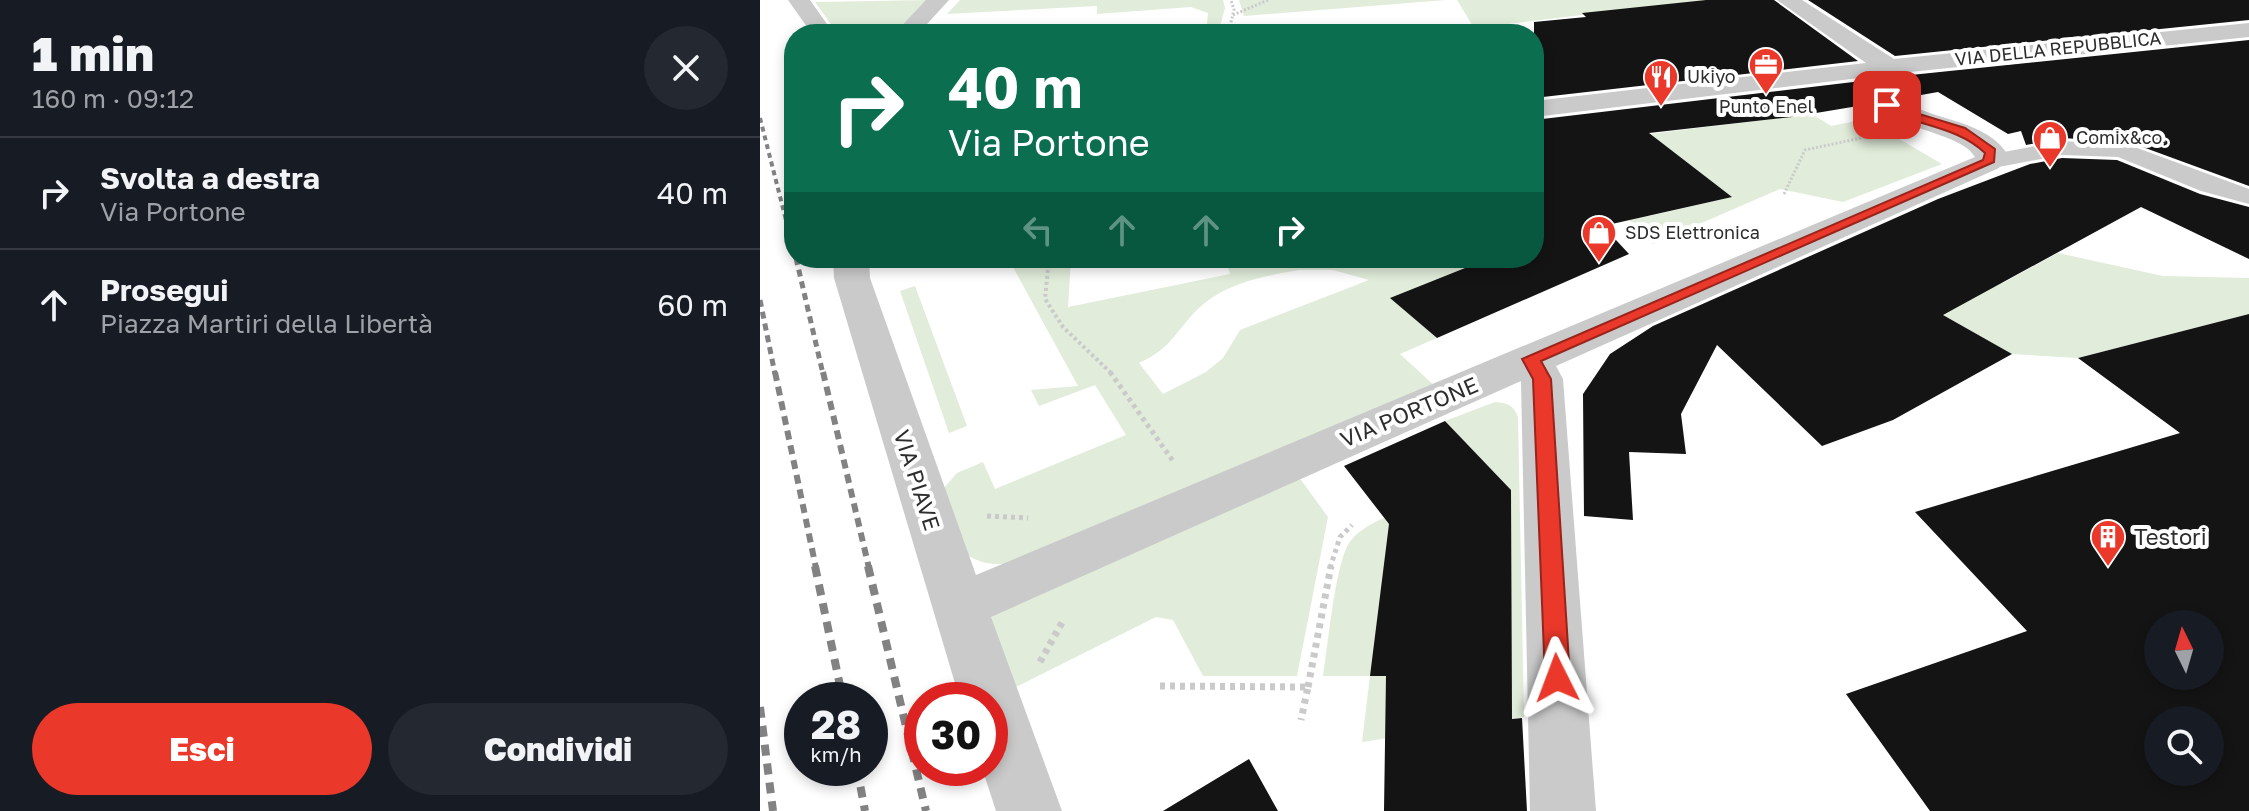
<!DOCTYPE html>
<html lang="it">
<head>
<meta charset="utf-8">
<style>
	body { margin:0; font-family:"Golos Text",sans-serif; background:#242831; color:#f1f3f6; height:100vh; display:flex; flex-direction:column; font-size:30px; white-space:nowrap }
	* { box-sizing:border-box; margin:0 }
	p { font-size:26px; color:#9ea1a6 }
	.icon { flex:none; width:44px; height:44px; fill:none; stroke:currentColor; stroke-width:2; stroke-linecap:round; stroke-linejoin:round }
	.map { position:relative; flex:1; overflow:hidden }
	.drawer { display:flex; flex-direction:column; background:#171b24; width:760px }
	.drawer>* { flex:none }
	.hud { position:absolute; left:24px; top:24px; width:760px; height:244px; border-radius:32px; box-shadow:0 4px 12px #0003; background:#0b6e4f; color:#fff; overflow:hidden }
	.needle { width:52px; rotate:355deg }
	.tools { position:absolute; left:1384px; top:610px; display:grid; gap:16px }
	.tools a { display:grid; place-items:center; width:80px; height:80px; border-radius:50%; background:#171b24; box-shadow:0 4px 12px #0003; font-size:40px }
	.speed { position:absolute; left:24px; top:682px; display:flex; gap:16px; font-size:40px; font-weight:700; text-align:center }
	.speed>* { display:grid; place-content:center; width:104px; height:104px; border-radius:50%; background:#171b24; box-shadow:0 4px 12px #0003; line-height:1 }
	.speed small { font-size:20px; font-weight:400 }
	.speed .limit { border:12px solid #d22; background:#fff; color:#111 }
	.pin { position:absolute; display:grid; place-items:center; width:68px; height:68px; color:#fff; margin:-34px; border-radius:16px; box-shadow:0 4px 12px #0006 }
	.me { position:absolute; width:88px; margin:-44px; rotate:357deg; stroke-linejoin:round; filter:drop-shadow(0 0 6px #0008) }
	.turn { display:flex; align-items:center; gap:28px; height:168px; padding:0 32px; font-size:36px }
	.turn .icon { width:104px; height:104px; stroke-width:2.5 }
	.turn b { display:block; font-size:56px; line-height:68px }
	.lanes { display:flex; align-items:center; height:76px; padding:0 32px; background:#0003; justify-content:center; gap:40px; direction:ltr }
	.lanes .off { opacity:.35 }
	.round { display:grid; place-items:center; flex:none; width:84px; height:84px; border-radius:42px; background:#242831 }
	.overview { display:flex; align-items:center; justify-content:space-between; height:136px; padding:0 32px }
	h1 { font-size:48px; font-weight:800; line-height:60px }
	.primary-button { display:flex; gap:16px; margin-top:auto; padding:16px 32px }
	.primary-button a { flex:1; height:92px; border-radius:48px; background:#ea382a; color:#fff; font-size:32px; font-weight:800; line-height:92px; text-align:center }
	.primary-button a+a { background:#242831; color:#f1f3f6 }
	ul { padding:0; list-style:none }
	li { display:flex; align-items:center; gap:24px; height:112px; padding:0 32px; border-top:2px solid #363941 }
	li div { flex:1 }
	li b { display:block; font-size:30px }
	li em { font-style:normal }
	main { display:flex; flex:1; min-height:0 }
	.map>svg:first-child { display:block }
	.green { fill:#e1ecda; fill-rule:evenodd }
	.building { fill:#141414; fill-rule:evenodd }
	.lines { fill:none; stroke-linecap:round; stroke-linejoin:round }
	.path-far3 { stroke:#cacaca; stroke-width:3; stroke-dasharray:2 2; stroke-linecap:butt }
	.path-far2 { stroke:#cacaca; stroke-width:4; stroke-dasharray:3 3; stroke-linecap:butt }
	.path-far1 { stroke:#cacaca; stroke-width:5; stroke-dasharray:4 4; stroke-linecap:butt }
	.path { stroke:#cacaca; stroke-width:7; stroke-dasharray:5 5; stroke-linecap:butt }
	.service { fill:#cacaca; fill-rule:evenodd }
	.minor { fill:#cacaca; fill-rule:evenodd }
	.rail-far3 { stroke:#828282; stroke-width:4; stroke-dasharray:5 4; stroke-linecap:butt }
	.rail-far2 { stroke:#828282; stroke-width:5; stroke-dasharray:7 5; stroke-linecap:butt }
	.rail-far1 { stroke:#828282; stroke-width:6; stroke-dasharray:9 6; stroke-linecap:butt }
	.rail { stroke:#828282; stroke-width:8; stroke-dasharray:11 8; stroke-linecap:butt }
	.route { fill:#ea382a; stroke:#98241b; stroke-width:2 }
	.labels { text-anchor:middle; stroke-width:8; stroke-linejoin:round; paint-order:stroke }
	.far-street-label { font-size:18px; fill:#2d2d2d; stroke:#fff }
	.far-poi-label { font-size:18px; fill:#2d2d2d; stroke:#fff; text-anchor:start }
	.street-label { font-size:22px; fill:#2d2d2d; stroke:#fff }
	.poi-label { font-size:22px; fill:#2d2d2d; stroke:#fff; text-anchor:start }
</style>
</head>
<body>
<main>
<section class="drawer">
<div class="overview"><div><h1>1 min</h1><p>160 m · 09:12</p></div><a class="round"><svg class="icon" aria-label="close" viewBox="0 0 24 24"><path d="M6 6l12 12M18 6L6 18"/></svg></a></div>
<ul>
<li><svg class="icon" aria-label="right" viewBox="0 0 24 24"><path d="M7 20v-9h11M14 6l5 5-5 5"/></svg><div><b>Svolta a destra</b><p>Via Portone</p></div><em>40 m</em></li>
<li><svg class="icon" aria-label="ahead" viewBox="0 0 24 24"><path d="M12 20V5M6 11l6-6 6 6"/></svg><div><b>Prosegui</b><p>Piazza Martiri della Libertà</p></div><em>60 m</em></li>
</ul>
<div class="primary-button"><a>Esci</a><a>Condividi</a></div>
</section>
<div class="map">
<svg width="1489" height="811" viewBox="0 0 1489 811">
	<rect width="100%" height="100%" fill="#fff"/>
	<!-- green -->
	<path class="green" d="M170,0L137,34H78L55,2Z
		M200,0H463L465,8L458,34H446L448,13L431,7L337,14V6L187,14Z
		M479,0H686L484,16Z
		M697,0H946L714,28Z
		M1052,114L1071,126L1105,119L1182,164L1083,202L1020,189L893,244L867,218L852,183L890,216L971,197L889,134Z
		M1298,253L1403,276L1489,278V314L1318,358L1252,354L1146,294L1206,264L1243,283Z
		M248,258H311L308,307L470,274L465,258H729L631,298L677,338L640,354L677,388L256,563C236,565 223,565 205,554L183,489L197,473L223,462L235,489L366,435L335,385L279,406L271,390L318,386ZM539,270H573L609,280L480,330L463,358L446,372L403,394L379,363C417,346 417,325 446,302C471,282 509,275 539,270Z
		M155,286L207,426L189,433L140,291Z
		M735,402C747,403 754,405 758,417L764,717L602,742L610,676H563C568,647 575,565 589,543C614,506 708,499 751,490L685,421Z
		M536,473L568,517L537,676H443L413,620L396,617L248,691L229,621L234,613Z"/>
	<!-- building -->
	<path class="building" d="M946,0H1014L1098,61L774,98V22L826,17L822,13Z
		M1048,0H1489V20L1135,56Z
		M1489,40V186L1369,142L1302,138L1266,145L1261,131L1248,134L1178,92L1144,98L1136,92L1151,75Z
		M1110,80L1102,94L1110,104L1032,117L889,133L972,197L843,226L869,254L677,338L630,298L730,258H774V120Z
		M1302,158L1357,160L1440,194L1489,207V259L1381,207L1183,315L1252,354L1133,420L1062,446L957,345L921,414L926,454L869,452L873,520L824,516L823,394L850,354L893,326L1178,199L1270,164Z
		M1489,314V811H1170L1086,694L1267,631L1155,512L1420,433L1318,358ZM1398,624H1450V676H1398ZM1398,720H1450V772H1398Z
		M685,421L751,490L752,719L762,718L767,811H624L626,676H610L629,524L584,466Z
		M489,759L518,811H403Z"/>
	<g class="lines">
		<!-- path-far3 -->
		<path class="path-far3" d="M473,15L508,0
			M468,34L474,10L471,0
			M1024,194L1045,150L1106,137"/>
		<!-- path-far2 -->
		<path class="path-far2" d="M289,258L285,299L303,327L352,374"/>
		<!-- path-far1 -->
		<path class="path-far1" d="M350,372L413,461
			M227,516L268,518
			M570,568L580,537L592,525"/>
		<!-- path -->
		<path class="path" d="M280,662L304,619
			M400,686L548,687L541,720
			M548,687L571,566"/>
		<!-- service -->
		<path class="service" d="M1302,141L1369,145L1489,189V204L1441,191L1358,157L1302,155L1228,169L1216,162L1228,155Z"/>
		<!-- minor -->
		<path class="minor" d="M28,0H50L74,34H52Z
			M166,0H189L158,34H134Z
			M1017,0H1042L1134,59L1489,23V37L1150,72L1132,92C1163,122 1221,116 1246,152L1239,168L796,366L803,379L836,811H770L761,381L231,617L302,811H236L222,768H230V700H200L74,278L73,258H109L110,278L216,575L1215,157C1201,131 1130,131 1105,94L1116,76L774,117V101L1106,63Z"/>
		<!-- rail-far3 -->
		<path class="rail-far3" d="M0,118L26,220"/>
		<!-- rail-far2 -->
		<path class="rail-far2" d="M26,218L34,249
			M36,258L63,374
			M0,300L15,374"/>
		<!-- rail-far1 -->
		<path class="rail-far1" d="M15,372L56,568
			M63,372L109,568"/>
		<!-- rail -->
		<path class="rail" d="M55,566L83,700
			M108,566L166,811
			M0,707L13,811
			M97,768L105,811"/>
	</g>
	<!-- route -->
	<path class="route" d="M1123,103L1205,128L1235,149L1234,162L781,361L791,379L810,678L806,686L797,689L789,686L785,678L773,379L762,359L1223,160L1225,153C1197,126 1156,126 1123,108Z"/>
	<!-- icons -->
	<defs>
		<symbol id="office-pin" viewBox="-11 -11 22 30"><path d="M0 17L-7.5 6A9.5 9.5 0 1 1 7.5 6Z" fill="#ea382a" stroke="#fff"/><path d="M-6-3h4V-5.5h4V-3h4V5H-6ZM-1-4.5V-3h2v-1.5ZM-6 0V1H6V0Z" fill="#fff"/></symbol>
		<symbol id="restaurant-pin" viewBox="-11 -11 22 30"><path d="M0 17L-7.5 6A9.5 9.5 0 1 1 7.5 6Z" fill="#ea382a" stroke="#fff"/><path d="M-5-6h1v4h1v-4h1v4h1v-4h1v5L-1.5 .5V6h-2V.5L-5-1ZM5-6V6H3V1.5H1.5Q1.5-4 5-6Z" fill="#fff"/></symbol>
		<symbol id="shop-pin" viewBox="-11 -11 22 30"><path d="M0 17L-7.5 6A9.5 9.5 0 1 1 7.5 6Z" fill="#ea382a" stroke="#fff"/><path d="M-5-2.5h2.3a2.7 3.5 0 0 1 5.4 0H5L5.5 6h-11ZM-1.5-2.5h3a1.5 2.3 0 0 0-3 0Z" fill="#fff"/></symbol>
		<symbol id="building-pin" viewBox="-11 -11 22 30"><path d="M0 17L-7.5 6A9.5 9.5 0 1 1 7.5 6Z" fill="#ea382a" stroke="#fff"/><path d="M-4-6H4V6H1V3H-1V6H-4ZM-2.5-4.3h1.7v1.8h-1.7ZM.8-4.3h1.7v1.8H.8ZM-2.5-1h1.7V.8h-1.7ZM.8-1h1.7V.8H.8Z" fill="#fff"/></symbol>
	</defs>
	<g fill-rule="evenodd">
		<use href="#office-pin" x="986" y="45" width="40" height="54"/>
		<use href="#restaurant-pin" x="881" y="57" width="40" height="54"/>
		<use href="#shop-pin" x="1270" y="118" width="40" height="54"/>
		<use href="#shop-pin" x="819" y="213" width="40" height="54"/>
		<use href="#building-pin" x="1328" y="517" width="40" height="54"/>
	</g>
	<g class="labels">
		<!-- far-street labels -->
		<g class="far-street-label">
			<text transform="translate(1298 49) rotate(-6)" y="6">VIA DELLA REPUBBLICA</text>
		</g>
		<!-- far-poi labels -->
		<g class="far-poi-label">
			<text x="927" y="83">Ukiyo</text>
			<text x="1006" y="113" text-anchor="middle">Punto Enel</text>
			<text x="1316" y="144">Comix&amp;co.</text>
			<text x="865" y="239">SDS Elettronica</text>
		</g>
		<!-- street labels -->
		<g class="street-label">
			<text transform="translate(649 412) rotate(-23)" y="8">VIA PORTONE</text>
			<text transform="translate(157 480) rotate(72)" y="8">VIA PIAVE</text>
		</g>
		<!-- poi labels -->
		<g class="poi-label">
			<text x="1374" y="545">Testori</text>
		</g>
	</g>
</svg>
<div class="tools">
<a><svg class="needle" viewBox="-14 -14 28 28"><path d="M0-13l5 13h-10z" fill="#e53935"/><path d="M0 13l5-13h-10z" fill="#9ea1a6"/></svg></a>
<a><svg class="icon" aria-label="search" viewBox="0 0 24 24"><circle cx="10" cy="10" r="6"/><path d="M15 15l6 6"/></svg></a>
</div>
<div class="speed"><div>28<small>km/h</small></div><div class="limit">30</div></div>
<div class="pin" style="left:1127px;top:105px;background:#d93025"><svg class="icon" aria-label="arrive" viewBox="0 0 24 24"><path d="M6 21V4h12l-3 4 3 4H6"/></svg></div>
<svg class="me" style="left:797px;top:678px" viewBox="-20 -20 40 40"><path d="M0-17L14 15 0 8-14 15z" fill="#ea382a" stroke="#fff" stroke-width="4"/></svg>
<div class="hud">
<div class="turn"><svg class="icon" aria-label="right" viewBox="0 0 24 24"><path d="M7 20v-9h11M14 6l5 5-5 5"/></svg><div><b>40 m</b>Via Portone</div></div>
<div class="lanes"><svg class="icon off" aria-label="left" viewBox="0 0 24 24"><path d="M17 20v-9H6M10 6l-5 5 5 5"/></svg><svg class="icon off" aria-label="ahead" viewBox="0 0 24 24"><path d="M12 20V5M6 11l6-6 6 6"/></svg><svg class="icon off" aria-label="ahead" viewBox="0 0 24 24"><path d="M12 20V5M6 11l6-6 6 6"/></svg><svg class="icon" aria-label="right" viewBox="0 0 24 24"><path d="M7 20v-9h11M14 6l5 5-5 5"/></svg></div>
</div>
</div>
</main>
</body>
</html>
